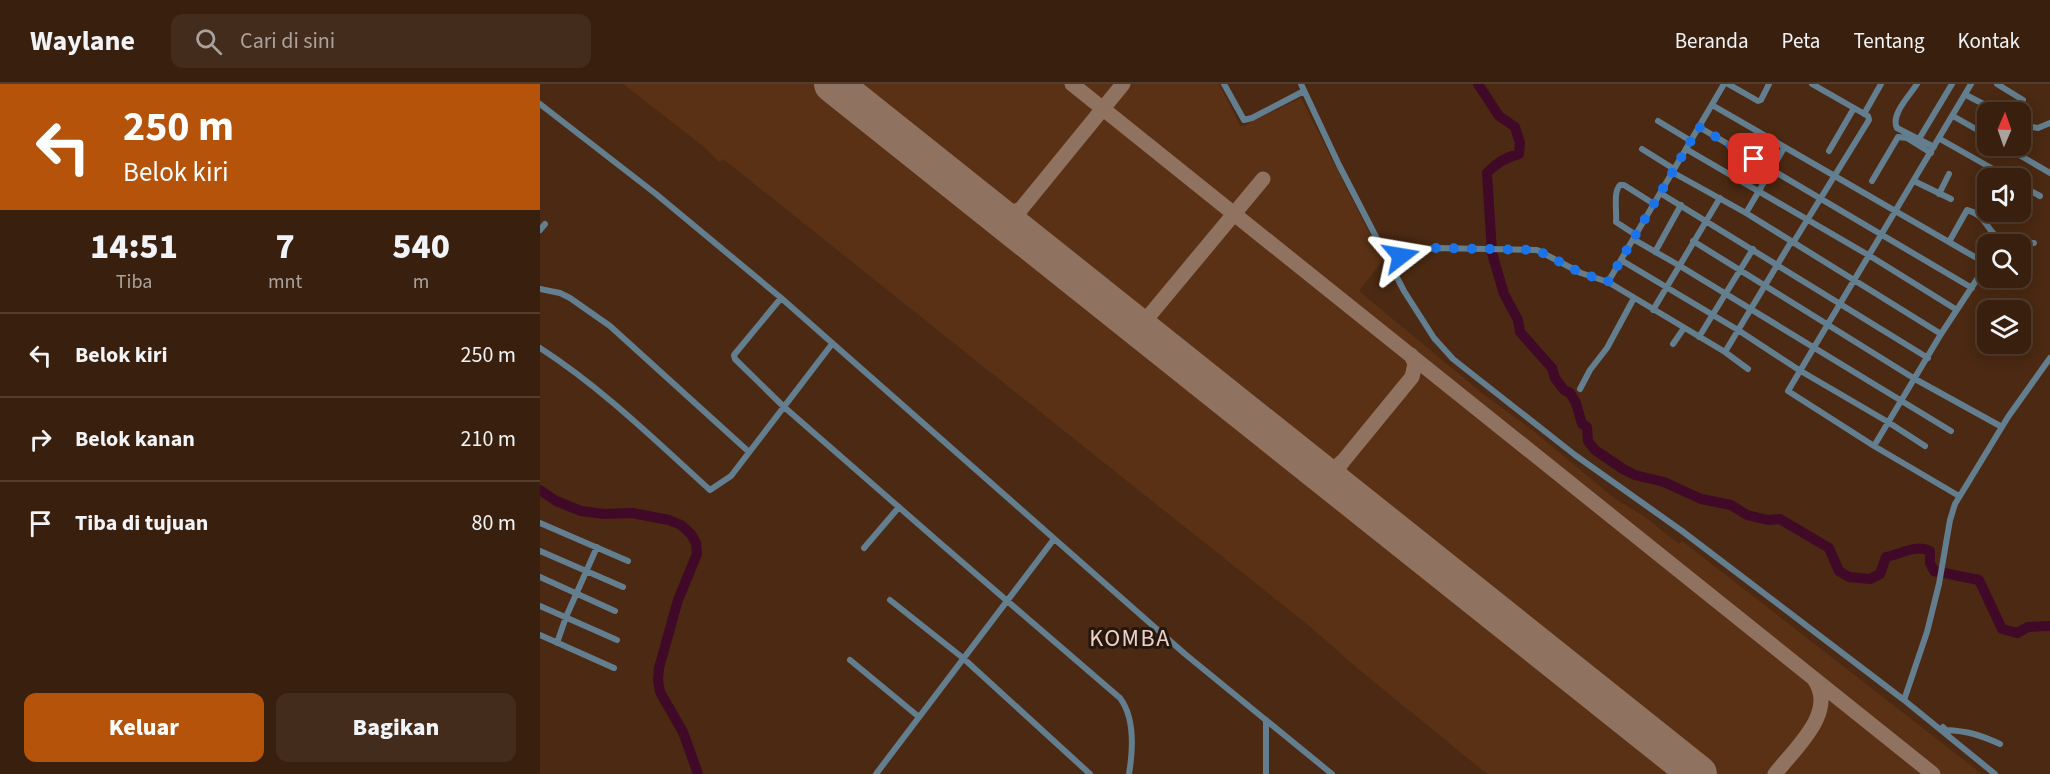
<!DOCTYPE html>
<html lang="id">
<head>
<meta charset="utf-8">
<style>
	body { margin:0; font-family:"Source Sans 3",sans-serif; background:#432c1c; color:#f1f3f6; height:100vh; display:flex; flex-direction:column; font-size:22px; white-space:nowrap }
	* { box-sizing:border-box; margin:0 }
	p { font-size:20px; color:#aba29e }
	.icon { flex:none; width:33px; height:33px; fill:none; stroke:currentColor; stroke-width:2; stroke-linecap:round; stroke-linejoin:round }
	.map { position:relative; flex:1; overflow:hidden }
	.side { display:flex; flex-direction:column; background:#381f0e; width:540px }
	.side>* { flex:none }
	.banner { background:#b45309; color:#fff; overflow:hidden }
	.needle { width:39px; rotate:2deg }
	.tools { position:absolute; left:1437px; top:18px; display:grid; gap:12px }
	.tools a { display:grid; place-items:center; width:54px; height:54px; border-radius:12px; background:#381f0e; box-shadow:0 3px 15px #0003,0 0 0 2px #523d2e; font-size:30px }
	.pin { position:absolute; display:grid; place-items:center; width:51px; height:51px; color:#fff; margin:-26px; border-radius:12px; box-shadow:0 3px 9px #0006 }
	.me { position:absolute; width:66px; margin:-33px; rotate:76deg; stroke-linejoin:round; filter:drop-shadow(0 0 4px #0008) }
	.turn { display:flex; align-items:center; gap:21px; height:126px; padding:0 24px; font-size:27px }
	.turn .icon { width:78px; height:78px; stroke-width:2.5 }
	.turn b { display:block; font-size:42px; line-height:51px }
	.eta { display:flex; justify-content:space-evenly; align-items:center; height:102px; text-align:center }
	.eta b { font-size:36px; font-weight:800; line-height:42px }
	.primary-button { display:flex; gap:12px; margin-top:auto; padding:12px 24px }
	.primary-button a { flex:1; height:69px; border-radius:12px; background:#b45309; color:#fff; font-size:24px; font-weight:800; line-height:69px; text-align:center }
	.primary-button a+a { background:#432c1c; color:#f1f3f6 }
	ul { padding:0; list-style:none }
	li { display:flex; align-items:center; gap:18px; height:84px; padding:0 24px; border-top:2px solid #523d2e }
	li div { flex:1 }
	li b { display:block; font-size:22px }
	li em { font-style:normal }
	header { display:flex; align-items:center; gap:36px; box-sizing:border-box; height:84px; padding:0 30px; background:#381f0e; border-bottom:2px solid #523d2e }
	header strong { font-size:28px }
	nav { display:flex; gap:33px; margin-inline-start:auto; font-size:21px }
	.search { width:420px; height:54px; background:#432c1c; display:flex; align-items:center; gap:15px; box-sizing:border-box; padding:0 21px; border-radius:12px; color:#aba29e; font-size:22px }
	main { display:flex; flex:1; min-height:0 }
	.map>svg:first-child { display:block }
	.built { fill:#5a3115 }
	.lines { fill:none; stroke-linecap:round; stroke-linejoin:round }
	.river { stroke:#400927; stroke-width:10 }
	.taxiway { stroke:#8f725f; stroke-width:15 }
	.runway { stroke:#8f725f; stroke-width:38 }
	.street { stroke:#637f8f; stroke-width:6 }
	.route { stroke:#1a73e8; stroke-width:10; stroke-dasharray:0 18 }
	.labels { text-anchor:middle; stroke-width:6; stroke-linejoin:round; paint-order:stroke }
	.quarter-label { font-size:24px; letter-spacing:1.5px; fill:#ebd4c7; stroke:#26160d }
</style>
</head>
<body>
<header>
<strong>Waylane</strong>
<div class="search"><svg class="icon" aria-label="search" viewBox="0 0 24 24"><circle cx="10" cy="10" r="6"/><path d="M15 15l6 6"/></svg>Cari di sini</div>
<nav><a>Beranda</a><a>Peta</a><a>Tentang</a><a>Kontak</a></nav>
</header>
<main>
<section class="side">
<div class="banner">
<div class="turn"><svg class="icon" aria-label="left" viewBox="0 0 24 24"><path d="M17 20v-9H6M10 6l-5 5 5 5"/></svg><div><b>250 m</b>Belok kiri</div></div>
</div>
<div class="eta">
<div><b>14:51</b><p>Tiba</p></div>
<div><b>7</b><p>mnt</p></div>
<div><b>540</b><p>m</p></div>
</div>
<ul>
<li><svg class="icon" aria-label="left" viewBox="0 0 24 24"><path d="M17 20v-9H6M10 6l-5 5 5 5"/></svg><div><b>Belok kiri</b></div><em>250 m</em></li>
<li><svg class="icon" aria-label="right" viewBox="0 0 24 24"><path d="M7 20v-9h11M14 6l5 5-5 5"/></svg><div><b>Belok kanan</b></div><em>210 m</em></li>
<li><svg class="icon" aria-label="arrive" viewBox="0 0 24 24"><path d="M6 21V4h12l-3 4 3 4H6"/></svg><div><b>Tiba di tujuan</b></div><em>80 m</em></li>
</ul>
<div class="primary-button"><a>Keluar</a><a>Bagikan</a></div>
</section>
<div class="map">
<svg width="1510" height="690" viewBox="0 0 1510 690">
	<rect width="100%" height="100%" fill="#4b2912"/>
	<!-- built -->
	<path class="built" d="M83,0H679L701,43L761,14L843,176L819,207L943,310L991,345L1074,414L1105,433L1139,460L1142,457L1442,690H947L817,584L768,541L543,362L183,75L179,78L163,62Z"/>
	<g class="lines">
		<!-- river -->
		<path class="river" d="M938,0L959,32L975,43L980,59L979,70C965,73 956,79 947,89L952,169L964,210L978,236L980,248L1012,284L1015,294L1024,306L1030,309L1036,319L1042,340L1047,343L1048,357L1055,366L1083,385L1095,391L1124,398L1161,415L1191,421L1207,431L1228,436L1240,435L1289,464L1299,487L1309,493L1330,495L1340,490L1346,473C1361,470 1376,460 1390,467V479L1394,487L1439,496L1462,545L1477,549L1488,543L1510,542
			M0,406L16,417L41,427L64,430L92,429L129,436L141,441L151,450L156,459L157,470L138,516L119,584L118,596L120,608L143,648L158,690"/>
		<!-- taxiway -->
		<path class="taxiway" d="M295,0L302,8
			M532,0L1393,690
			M451,126L466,131L481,125
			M483,152L477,136L481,125L583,0
			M599,244L723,95
			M757,370C775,382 786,395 804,376C791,392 797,399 810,412
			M804,376L872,293L875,280L871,271
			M1235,690C1255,664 1298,628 1274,595"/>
		<!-- runway -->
		<path class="runway" d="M293,0L1158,690"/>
		<!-- street -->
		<path class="street" d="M684,0L704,36L712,34L764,7
			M761,0L799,81L864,207L894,254L913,275L1035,371L1142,447L1364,616L1455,690
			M1188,0L1218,17L1221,16L1229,0
			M1377,0C1370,11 1350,31 1357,44L1394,63
			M1457,0L1483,16
			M1426,11L1459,28
			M0,20L116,110L240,213L645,570L792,690
			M1172,21L1447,180L1401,250L1334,362
			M1324,30L1341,0
			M1413,32L1448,52
			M1118,37L1151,57
			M1480,41L1498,44L1510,39
			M1159,43L1432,204
			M1379,55L1412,0
			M1400,55L1469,94
			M1464,62L1510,89
			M1102,65L1134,85
			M1146,65L1330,172L1417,226
			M1289,67L1314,24
			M1132,88L1206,129L1401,250
			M1332,97L1358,53L1367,54L1391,69
			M1374,97L1411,115
			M1480,101L1500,112
			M1120,109L1388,274
			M1399,110L1409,90
			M1206,129L1244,64
			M0,146L5,140
			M1096,151L1076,138C1077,126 1073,108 1080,101H1084L1114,120
			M1093,155L1140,182L1411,347
			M1153,157L1375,295L1462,343
			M1409,158L1427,126C1448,132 1446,147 1460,155C1469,161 1484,157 1494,159
			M1253,159L1329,36L1328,32L1272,0
			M1115,168L1141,121
			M849,176L874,167L895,164L997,166L1041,189L1068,198L1185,268L1208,285
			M1081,176L1198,246L1259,286L1348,338L1385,362
			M1068,198L1184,0
			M0,205L20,209L30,214L70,242L209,368
			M241,214L194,271L195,275L243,322L400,459L580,614C595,634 593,666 589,690
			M1113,226L1180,114
			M1159,253L1213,165
			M1133,260L1144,244
			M0,264C62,304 116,357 170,406L191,392L292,260
			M1185,268L1251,158
			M1040,305L1050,286L1067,264L1094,214
			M1419,412L1334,362L1248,307L1431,0
			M0,439L88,477
			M324,464L359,423
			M0,467L83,503
			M0,493L75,527
			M350,516L423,574L550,690
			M0,522L77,556
			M0,551L74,584
			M17,559L26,533L57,463
			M310,576L379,633
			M1364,616L1387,548L1399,500L1410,436L1415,420L1468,333L1510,274
			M726,636V690
			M1403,643L1406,646C1428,647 1440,651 1460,660
			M336,690L514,455"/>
	</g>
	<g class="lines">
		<!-- route -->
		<path class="route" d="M861,172L874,167L895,164L997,166L1041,189L1068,198L1159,43L1214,75"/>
	</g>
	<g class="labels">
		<!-- quarter labels -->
		<g class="quarter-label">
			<text x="590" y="562">KOMBA</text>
		</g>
	</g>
</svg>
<div class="tools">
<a><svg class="needle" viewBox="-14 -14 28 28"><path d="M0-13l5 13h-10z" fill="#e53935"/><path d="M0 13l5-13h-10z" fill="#aba29e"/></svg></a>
<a><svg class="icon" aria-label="sound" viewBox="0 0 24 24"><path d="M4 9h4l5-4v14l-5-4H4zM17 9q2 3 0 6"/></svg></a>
<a><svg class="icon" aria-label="search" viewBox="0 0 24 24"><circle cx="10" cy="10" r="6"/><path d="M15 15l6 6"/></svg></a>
<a><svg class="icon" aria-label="layers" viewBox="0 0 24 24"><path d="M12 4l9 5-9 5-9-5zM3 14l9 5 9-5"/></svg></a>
</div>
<div class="pin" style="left:1214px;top:75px;background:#d93025"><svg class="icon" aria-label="arrive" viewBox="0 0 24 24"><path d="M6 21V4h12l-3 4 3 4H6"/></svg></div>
<svg class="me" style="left:861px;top:172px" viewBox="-20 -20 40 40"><path d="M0-17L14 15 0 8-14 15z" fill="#1a73e8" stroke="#fff" stroke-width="4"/></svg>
</div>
</main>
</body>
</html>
